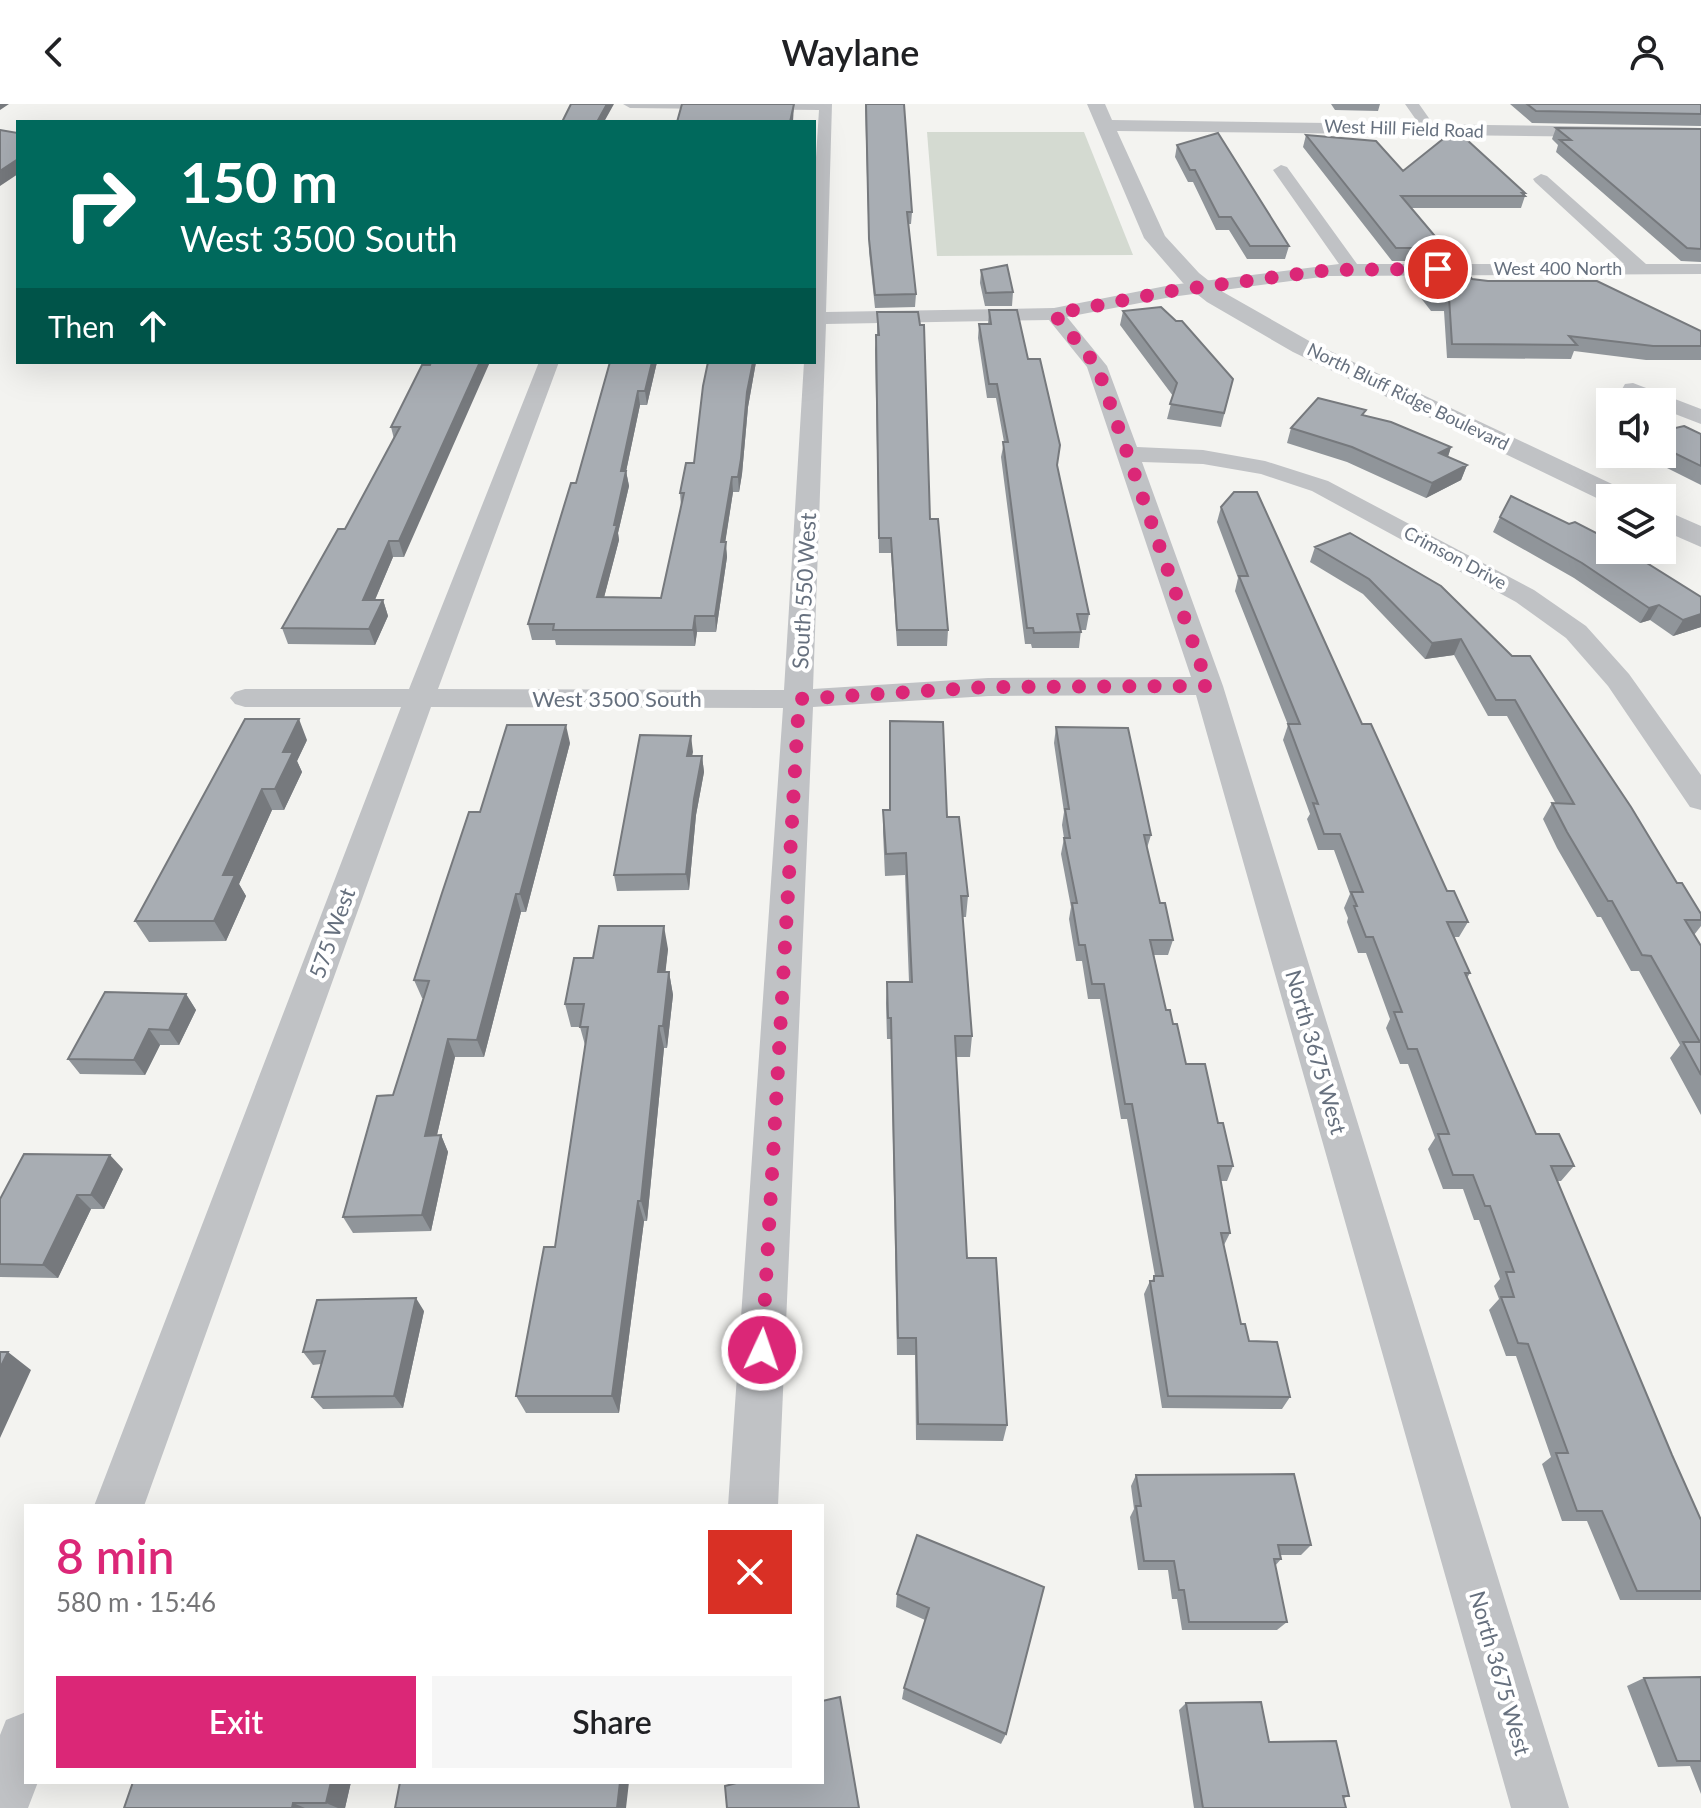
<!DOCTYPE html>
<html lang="en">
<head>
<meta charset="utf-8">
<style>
	body { margin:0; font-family:Lato,sans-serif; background:#f6f6f6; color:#202124; height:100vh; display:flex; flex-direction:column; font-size:30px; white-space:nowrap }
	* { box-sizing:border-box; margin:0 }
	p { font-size:26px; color:#757577 }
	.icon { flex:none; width:44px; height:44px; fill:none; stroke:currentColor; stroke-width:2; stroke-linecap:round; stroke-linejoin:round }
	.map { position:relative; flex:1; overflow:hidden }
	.details { position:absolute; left:24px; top:1400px; width:800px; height:280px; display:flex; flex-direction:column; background:#fff; border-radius:0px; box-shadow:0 8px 32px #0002 }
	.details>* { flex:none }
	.hud { position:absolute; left:16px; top:16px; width:800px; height:244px; border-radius:0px; box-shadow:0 8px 32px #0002; background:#00695c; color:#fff; overflow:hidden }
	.fabs { position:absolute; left:1596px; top:284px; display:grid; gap:16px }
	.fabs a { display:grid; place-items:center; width:80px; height:80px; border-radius:0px; background:#fff; box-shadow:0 8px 32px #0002; font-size:40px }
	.pin { position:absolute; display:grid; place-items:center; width:68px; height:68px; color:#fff; margin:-34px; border:4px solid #fff; border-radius:50%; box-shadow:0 2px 8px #0007 }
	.me { position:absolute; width:88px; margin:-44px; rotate:3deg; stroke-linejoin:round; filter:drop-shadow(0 0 6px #0008) }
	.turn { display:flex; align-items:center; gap:28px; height:168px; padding:0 32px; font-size:36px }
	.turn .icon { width:104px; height:104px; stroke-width:2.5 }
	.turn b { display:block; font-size:56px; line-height:68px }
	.then { display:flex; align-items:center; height:76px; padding:0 32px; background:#0003; gap:16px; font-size:30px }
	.round { display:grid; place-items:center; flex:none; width:84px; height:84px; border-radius:0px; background:#f6f6f6 }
	.summary { display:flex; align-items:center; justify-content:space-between; height:136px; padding:0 32px }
	h1 { font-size:48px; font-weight:600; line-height:60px; color:#db2777 }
	.button { display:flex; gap:16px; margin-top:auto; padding:16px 32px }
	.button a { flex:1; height:92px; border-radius:0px; background:#db2777; color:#fff; font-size:32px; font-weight:600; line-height:92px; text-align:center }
	.button a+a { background:#f6f6f6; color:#202124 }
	header { display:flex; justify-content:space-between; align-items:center; height:104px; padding:0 32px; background:#fff; font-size:36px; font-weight:600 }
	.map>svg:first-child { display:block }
	.green { fill:#d4dad1 }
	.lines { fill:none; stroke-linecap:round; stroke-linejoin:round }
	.minor { fill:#c0c2c5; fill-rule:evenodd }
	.tertiary { fill:#c0c2c5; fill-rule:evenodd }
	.wall { fill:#90959a }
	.shaded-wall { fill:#76797d }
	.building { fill:#a8adb3; stroke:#76797d; stroke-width:2 }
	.route { stroke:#db2777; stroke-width:14; stroke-dasharray:0 25.2 }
	.labels { text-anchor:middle; stroke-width:8; stroke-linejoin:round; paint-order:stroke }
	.far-street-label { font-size:18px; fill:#66707e; stroke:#fff }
	.street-label { font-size:22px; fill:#66707e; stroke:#fff }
</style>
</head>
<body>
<header><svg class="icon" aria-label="back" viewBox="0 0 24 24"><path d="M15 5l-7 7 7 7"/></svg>Waylane<svg class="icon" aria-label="person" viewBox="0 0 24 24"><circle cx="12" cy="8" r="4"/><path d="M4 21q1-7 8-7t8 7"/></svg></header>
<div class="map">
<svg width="1701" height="1704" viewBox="0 0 1701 1704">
	<rect width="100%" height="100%" fill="#f3f3f0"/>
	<!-- green -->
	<path class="green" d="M927,28H1084L1133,151L937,152Z"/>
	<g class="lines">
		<!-- minor -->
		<path class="minor" d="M623,0H832L826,208L1054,204L1171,181L1339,160L1273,66L1281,61L1287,63L1357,160H1624L1535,78L1533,75L1541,70L1547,72L1646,160H1701V170L1329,172L1171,193L1067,213L1107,262L1137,343L1203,346L1265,357L1328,377L1534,486L1586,522L1629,570L1701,671V706L1690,703L1608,582L1566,534L1516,498L1312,387L1261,370L1203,360L1142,358L1223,582L1569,1704H1511L1196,591L988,592L813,603L778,1402H728L783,604L431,603L144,1402H94L401,603H245L235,600L230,594L235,588L245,585H409L539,258H559L438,585L784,586L804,258H814V85L819,6L630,4ZM1049,216L1087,263L1191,573L988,574L813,585L826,220Z
			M1405,0H1419L1438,27L1436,30H1426Z
			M1633,279L1701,305V320L1662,305V298C1648,298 1632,297 1622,285L1625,280Z
			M26,1608V1678H38L28,1704H0V1631L6,1616Z"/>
		<!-- tertiary -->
		<path class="tertiary" d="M1087,0H1105L1112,16L1701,24V34L1117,27L1165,132L1199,169L1223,188L1311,238L1629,388L1634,394H1610L1609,400L1293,248L1207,198L1183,179L1144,134Z
			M1662,405L1701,422V443L1662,426Z"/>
	</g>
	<!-- wall -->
	<path class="wall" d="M865,0L912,108L911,120H908L916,190L915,203L875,204L869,148Z
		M1331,0H1380L1378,7L1335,6Z
		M1510,0H1701V22L1532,19Z
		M1556,24L1701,25V158L1681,157L1556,48L1558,41L1552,35Z
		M1306,31L1403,67L1525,89V92L1521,104H1411L1445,144L1441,157H1392L1303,43Z
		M1177,41L1289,142L1285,155H1247L1229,126H1216L1193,78H1188L1175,53Z
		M1410,161L1701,227V256H1646L1574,247L1571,255L1447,254L1444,207H1431L1406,175Z
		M981,166L1013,188L1012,202H985L980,179Z
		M989,206L1028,255L1057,361L1089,510L1086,526H1081L1079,544H1032L1031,540H1025L1001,353L1004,338L996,294H987L978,234L979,220H988Z
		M1123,207L1233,275L1221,323L1167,315L1173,292L1120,221Z
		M877,208L930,415L948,526L947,542H897L891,449H879L875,245L877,231Z
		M610,258H657L647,301H640L626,367L629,382L618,429L619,436L604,493L661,494L681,402L680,389L694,359L708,258H756L748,303L742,370L739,388H733L725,438L727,453L716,528H697L695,542L556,541L555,536H532L528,520L576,379Z
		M430,261L404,453H393L375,496H383L388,512L375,541L288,540L282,524L345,425L394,335L391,323Z
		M1364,311L1451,343L1448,353L1467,361L1461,376L1426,394L1347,358L1287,339L1291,324Z
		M1662,327L1701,330V381L1639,350H1662Z
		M1221,403L1362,620L1447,787L1468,818L1459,833H1454L1470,869L1467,874L1536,1030L1574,1062L1561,1077H1557L1672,1351L1701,1416V1496H1620L1587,1417H1562L1542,1360L1551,1353L1516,1252H1506L1489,1206L1499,1195L1494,1182L1500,1175L1479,1116H1474L1463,1085H1443L1428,1045L1435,1034L1408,960H1400L1386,924L1390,915L1366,849H1358L1347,818L1348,814L1344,804L1350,790L1334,746H1318L1307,715L1310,710L1283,636L1288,621L1235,487L1238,474L1217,418Z
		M1500,413L1701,493V523L1673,532L1650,516L1640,519L1574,474L1493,428Z
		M1315,443L1441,482L1701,810V822L1694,831L1701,842V1011L1670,954L1680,941L1639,867H1631L1601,813H1597L1557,744L1543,715L1552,699L1556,700L1507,612H1488L1454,551L1425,555L1363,490L1310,458Z
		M890,617L947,713L968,792L966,813H963L972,932L970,953H956L967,1154L1007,1321L1003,1337L916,1336L915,1251H897L891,935H887L886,899L887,878H909L905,771L885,772L883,728V706H889Z
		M1056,623L1151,731L1147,744L1160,799L1173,836L1168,851H1154L1166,906L1173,920L1186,960L1218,1019L1233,1062L1227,1077H1220L1230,1129L1224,1141L1241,1220L1249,1237L1290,1293L1282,1305L1162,1304L1144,1190L1150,1177H1152L1154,1172H1155L1127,1015H1121L1100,895H1088L1082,857H1076L1069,815L1071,803L1061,750L1064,734L1062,721L1064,708L1054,639Z
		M691,632L692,652H702L704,668L696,711L689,786L617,787L614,771Z
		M307,636L297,657L302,668L284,706H272L239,780L246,792L226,837L149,838L135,817Z
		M570,639L526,808H521L484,953H455L437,1031H441L448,1048L431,1127L353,1129L343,1113L393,991L423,894H422L414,876L480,708Z
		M668,845L665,868H669L673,891L667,944H664L647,1117H644L619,1309H526L516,1292L555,1143L585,941L580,923H571L565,900L593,854Z
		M186,890L196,906L179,941H160L145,971L80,970L68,955Z
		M123,1065L104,1105H91L58,1174L0,1173V1095Z
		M424,1207L403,1304L323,1305L312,1293L321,1260L313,1261L303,1248Z
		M1136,1371L1311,1441L1301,1451H1280L1281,1455L1275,1462L1287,1518L1277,1526H1182L1177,1495H1172L1168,1466H1138L1130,1413L1134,1405L1131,1382Z
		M917,1431L1006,1630L1001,1640L902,1595L904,1584L925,1516L896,1503L897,1490Z
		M1701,1573V1690L1690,1662L1658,1663L1627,1582L1644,1574Z
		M1186,1599L1269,1638L1349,1692L1344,1694L1346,1704H1194L1179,1606Z
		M351,1678L345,1704H124Z"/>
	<!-- shaded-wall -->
	<path class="shaded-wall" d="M0,0H9L0,6Z
		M607,0H614L604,18H597Z
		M794,0L793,18H790Z
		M18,55V70L0,82V67Z
		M480,258H490L404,453L399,437Z
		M652,258H657L647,301L645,287Z
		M753,258H756L748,303L742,370L739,388L738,373L747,288Z
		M638,287L640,301L623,382L621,367Z
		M1451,343L1446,358L1439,349Z
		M1467,361L1461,376L1426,394L1432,379Z
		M626,367L629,382L618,429L619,436L600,509L597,493Z
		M732,373L733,388L723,453L721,438Z
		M389,437L393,453L368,512L363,496Z
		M726,438L727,453L716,528L715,512Z
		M383,496L388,512L375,541L369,525Z
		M1659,501L1650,516L1640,519L1649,504Z
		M1701,510V523L1673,532L1683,516Z
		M695,512L697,528L695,542L693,526Z
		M1461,535L1454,551L1425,555L1432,539Z
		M299,615L307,636L297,657L302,668L284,706L275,685L283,648Z
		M566,621L570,639L526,808L520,790Z
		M691,632L693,648L689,668L687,652Z
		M702,652L704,668L696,711L689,786L686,770L694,695Z
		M262,685L272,706L239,780L246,792L226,837L214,817L223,771Z
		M516,790L521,808L484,953L477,936Z
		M664,822L668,845L663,891L658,868Z
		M669,868L673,891L667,944L663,922Z
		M186,890L196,906L179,941L169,926Z
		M659,922L664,944L647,1117L641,1097Z
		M149,925L160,941L145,971L134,956Z
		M448,935L455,953L433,1048L425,1032Z
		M441,1031L448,1048L431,1127L422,1111Z
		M110,1051L123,1065L104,1105L91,1091Z
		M77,1091L91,1105L58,1174L43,1161Z
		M638,1097L644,1117L619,1309L612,1292Z
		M416,1194L424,1207L403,1304L394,1292Z
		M8,1248L31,1266L0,1334V1264Z
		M331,1678H351L345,1704H338L326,1699Z
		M620,1678H629L626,1704H617Z
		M293,1699L305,1704H292Z"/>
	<!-- building -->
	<path class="building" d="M571,0H607L597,18H562Z
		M682,0H794L790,18H677Z
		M866,0H904L912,108H907L916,190L875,191L869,135Z
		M1527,0H1701V10L1536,7Z
		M1556,24L1701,25V145L1687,144L1560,36H1571Z
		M0,26L18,29V55L0,67Z
		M1218,29L1289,142H1250L1231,113H1219L1195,66H1190L1177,41Z
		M1306,31L1376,37L1403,67L1443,35H1466L1525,89H1522L1525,92H1401L1445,144H1396Z
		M1007,161L1013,188L986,189L981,166Z
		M1410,161H1460L1472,175L1488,177H1597L1701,227V242H1653L1569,232L1577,241L1452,240L1449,193L1435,194Z
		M1161,203L1176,217H1182L1233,275L1224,309L1170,300L1177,279L1123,207Z
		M989,206H1017L1028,255H1040L1060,341L1057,361L1089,510H1077L1081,528L1034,529L1033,524H1027L1003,338H1008L997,280H989L979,220H991Z
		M877,208H918L920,221H924L930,415H938L948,526H897L891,434H879L876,231H879Z
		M431,258H480L399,437H389L363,496H383L369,525L282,524L338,425H345L400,323H391L422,261H430Z
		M610,258H652L645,287H638L621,367H626L614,421H617L597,493L661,494L684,389H680L686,359H694L703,282L708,258H753L747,288L741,355L738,373H732L721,438H726L715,512H695L693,526H553L554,520H528L571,379H576Z
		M1318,294L1366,306L1362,311L1391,318L1451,343L1439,349L1467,361L1432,379L1352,343L1291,324Z
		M1684,322L1701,330V362L1662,343V327Z
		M1234,388H1257L1362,620H1371L1447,787H1454L1468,818H1447L1470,869H1465L1536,1030H1559L1574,1062H1551L1672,1351L1701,1416V1487H1637L1602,1407H1577L1556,1349H1568L1528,1240L1518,1239L1501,1193H1514L1506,1168H1514L1490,1102H1485L1473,1071H1453L1438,1030H1449L1417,945H1408L1394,908H1402L1373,833H1366L1354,802H1357L1351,788H1363L1340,730H1324L1313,699L1318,700L1288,620H1300L1239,472H1248L1221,403Z
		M1511,392L1569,420L1575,418L1610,436V446H1626L1701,493V510L1683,516L1659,501L1649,504L1582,459L1500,413Z
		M1350,429L1441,482L1512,552H1530L1631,703L1677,779H1682L1701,810V816H1685L1701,842V971L1683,938H1700L1651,852L1642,851L1612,797H1608L1567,728L1552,699L1574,700L1515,596H1496L1461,535L1432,539L1369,475L1315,443Z
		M245,615H299L283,648H293L275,685H262L223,771H235L214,817H135Z
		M890,617L943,618L947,713H959L968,792H961L972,932H955L967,1154H996L1007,1321L918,1320L916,1234H898L891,914H888L887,878H912L906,749L886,750L883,706H890Z
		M507,621H566L520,790H516L477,936L448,935L425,1032L441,1031L422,1111L343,1113L377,992L393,991L429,877L414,876L442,789L469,708H480Z
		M1056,623L1128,624L1151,731H1144L1160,799H1165L1173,836H1150L1166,906H1170L1173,920H1177L1186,960H1205L1218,1019H1223L1233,1062H1218L1230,1129H1221L1241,1220H1245L1249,1237L1277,1238L1290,1293L1168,1292L1150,1177H1154V1172H1163L1132,1000H1125L1104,880H1092L1085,841H1079L1072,799H1077L1064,734H1070L1065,705H1069Z
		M640,631L691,632L687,652H702L694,695L686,770L614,771Z
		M599,822H664L658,868H669L663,922H659L641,1097H638L612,1292H516L544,1143H555L588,923H580L584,900H565L574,854H593Z
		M105,888L186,890L169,926L149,925L134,956L68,955Z
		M24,1050L110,1051L91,1091H77L43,1161L0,1160V1095Z
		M416,1194L394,1292L312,1293L325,1247L303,1248L317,1196Z
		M0,1248H8L0,1264Z
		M1294,1370L1311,1441H1278L1281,1455H1274L1287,1518H1189L1184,1486H1179L1174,1457H1144L1136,1402H1141L1136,1371Z
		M917,1431L1044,1483L1006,1630L904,1584L929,1504L897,1490Z
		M1701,1573V1657H1677L1644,1574Z
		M840,1593L859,1704H727L725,1682L740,1678H822V1597Z
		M1261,1598L1269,1638L1336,1637L1349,1692H1343L1346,1704H1203L1186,1599Z
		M133,1678H331L326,1699H293L292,1704H124Z
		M400,1678H620L617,1704H395Z"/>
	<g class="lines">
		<!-- route -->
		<path class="route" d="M762,1246L799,595L988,583L1208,582L1097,262L1054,210L1171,187L1329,166L1438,165"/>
	</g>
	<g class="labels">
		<!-- far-street labels -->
		<g class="far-street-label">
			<text transform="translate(1404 25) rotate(2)" y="6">West Hill Field Road</text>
			<text x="1558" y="171">West 400 North</text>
			<text transform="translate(1408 293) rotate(26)" y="6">North Bluff Ridge Boulevard</text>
			<text transform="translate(1455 454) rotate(28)" y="6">Crimson Drive</text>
		</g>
		<!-- street labels -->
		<g class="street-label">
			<text transform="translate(804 487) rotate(-87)" y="8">South 550 West</text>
			<text x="617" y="603">West 3500 South</text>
			<text transform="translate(332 829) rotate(-70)" y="8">575 West</text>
			<text transform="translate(1316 948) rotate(74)" y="8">North 3675 West</text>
			<text transform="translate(1500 1569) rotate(74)" y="8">North 3675 West</text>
		</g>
	</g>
</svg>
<div class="fabs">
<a><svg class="icon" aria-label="sound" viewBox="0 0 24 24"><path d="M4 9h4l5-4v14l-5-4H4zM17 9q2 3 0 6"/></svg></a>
<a><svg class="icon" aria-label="layers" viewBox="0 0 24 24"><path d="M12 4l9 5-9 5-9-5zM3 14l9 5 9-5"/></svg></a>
</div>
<div class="pin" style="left:1438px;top:165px;background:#d93025"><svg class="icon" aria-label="arrive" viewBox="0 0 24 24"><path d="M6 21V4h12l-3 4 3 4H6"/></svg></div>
<svg class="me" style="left:762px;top:1246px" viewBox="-20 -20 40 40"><circle r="17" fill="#db2777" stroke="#fff" stroke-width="3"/><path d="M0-11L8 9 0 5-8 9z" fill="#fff"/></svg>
<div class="hud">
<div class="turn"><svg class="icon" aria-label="right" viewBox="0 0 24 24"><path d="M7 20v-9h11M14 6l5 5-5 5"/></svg><div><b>150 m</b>West 3500 South</div></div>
<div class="then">Then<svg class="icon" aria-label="ahead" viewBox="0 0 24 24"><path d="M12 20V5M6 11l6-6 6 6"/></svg></div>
</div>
<section class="details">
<div class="summary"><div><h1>8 min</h1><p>580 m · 15:46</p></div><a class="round" style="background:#d93025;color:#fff"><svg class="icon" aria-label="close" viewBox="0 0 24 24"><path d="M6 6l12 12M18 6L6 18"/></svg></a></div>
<div class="button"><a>Exit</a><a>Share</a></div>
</section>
</div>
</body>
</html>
